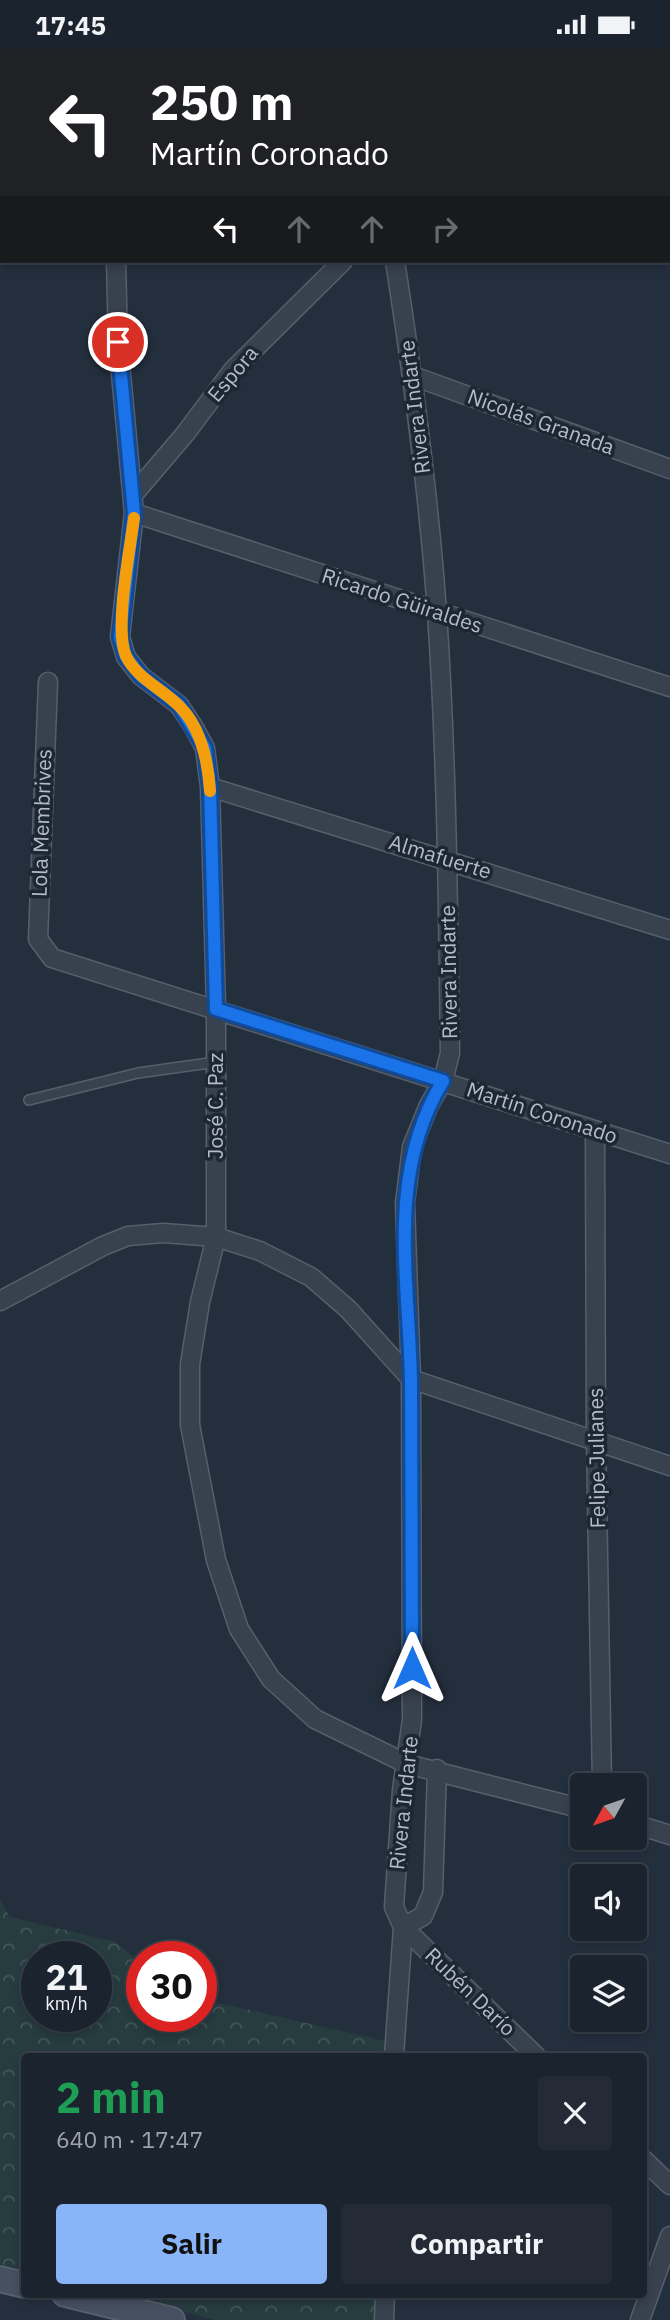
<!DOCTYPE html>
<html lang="es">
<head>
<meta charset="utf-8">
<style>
	body { margin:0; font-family:"IBM Plex Sans",sans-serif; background:#242b36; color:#f1f3f6; height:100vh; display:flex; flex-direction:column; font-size:26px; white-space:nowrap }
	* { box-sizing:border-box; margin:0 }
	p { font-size:23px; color:#a0a4aa }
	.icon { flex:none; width:38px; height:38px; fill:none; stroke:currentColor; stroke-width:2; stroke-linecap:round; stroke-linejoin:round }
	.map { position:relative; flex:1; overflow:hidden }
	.sheet { position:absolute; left:21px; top:2004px; width:626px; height:245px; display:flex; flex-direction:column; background:#1b232e; border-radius:7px; box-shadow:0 4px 10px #0003,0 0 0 2px #39404a }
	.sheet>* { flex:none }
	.top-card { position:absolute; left:0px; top:0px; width:670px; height:214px; box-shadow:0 4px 10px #0003,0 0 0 2px #39404a; background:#202124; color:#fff; overflow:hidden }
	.needle { width:46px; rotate:230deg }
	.controls { position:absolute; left:570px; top:1724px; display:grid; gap:14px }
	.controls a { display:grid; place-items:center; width:77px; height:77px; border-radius:7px; background:#1b232e; box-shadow:0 4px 10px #0003,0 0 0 2px #39404a; font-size:35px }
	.speed { position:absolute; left:21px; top:1892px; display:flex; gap:14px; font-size:35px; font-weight:700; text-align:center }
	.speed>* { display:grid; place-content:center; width:91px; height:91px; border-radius:50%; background:#1b232e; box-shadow:0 4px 10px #0003,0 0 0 2px #39404a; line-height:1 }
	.speed small { font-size:18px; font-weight:400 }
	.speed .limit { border:10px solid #d22; background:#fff; color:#111 }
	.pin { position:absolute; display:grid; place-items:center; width:60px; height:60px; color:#fff; margin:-30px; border:4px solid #fff; border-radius:50%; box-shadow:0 2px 7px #0007 }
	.me { position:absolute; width:77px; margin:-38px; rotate:0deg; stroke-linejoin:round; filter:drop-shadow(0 0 5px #0008) }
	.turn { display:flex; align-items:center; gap:24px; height:147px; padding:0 35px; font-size:32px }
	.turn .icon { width:91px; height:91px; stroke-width:2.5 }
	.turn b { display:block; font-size:49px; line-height:60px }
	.lanes { display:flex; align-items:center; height:66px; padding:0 35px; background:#0003; justify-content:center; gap:35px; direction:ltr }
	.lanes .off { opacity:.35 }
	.round { display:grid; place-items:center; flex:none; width:74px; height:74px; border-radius:7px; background:#242b36 }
	.overview { display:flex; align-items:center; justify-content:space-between; height:119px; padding:0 35px }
	h1 { font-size:42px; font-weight:800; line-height:52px; color:#1e9e55 }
	.action { display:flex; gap:14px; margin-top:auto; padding:14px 35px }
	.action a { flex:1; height:80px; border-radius:7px; background:#8ab4f8; color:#111; font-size:28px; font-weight:800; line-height:80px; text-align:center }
	.action a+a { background:#242b36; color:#f1f3f6 }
	.status { display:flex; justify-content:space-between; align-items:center; height:49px; padding:0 35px; background:#1b232e; direction:ltr }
	.status svg { height:19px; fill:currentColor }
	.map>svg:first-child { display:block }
	.park { fill:url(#park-crowns); fill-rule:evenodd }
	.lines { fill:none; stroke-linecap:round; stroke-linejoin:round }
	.lane-casing { stroke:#565f6c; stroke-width:12 }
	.street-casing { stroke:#565f6c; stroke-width:21 }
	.secondary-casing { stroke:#565f6c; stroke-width:28 }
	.lane { stroke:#38414e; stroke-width:9 }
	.street { stroke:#38414e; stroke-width:18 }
	.secondary { stroke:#465061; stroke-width:24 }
	.route-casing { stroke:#114b97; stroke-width:18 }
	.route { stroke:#1a73e8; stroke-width:12 }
	.slow { stroke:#f59e0b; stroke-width:12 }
	.labels { text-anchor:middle; stroke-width:7; stroke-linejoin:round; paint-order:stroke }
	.street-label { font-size:21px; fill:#b4bcc9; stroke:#1d2633 }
</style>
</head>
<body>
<div class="status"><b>17:45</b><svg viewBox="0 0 49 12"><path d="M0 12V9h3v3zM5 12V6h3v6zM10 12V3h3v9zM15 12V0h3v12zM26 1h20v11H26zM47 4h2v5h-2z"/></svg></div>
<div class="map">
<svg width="670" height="2271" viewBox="0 0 670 2271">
	<defs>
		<pattern id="park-crowns" width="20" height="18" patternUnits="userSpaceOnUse" patternTransform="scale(1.75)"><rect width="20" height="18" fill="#263c3f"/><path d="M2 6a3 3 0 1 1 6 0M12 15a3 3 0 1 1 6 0" fill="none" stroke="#435659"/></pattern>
	</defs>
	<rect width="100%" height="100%" fill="#242f3e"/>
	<!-- park -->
	<path class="park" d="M0,1851L10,1868L115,1893L142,1914V1967H201V1950L394,1994L393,2007H24V2221L0,2215ZM37,1908H96V1967H37Z
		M116,2245H380L378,2271H215Z"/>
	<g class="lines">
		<defs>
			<path id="lane" d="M0,189L2,190
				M29,1051L138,1024L216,1013"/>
			<path id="street" d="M82,0L88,2
				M135,2V0
				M387,2V0
				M659,2L663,0
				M668,205H670
				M116,212L118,293L134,464L120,588L126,608L141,627L179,656L193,677L205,699L210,738L216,960V1188L200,1253L190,1315V1376L216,1511L239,1580L271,1630L315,1670L407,1715L583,1760
				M413,327L670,420
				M133,446L185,385L233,321L343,212
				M134,464L670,638
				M48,633L38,890L52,909L670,1105
				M210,738L670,881
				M595,1081L596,1391L602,1736
				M0,1252L103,1197L128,1187L163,1184L216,1188L260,1202L311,1228L348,1260L411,1330L670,1417
				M635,1775L670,1786
				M403,1878L536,2007
				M403,1878L423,1867L433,1843L437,1720
				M394,2007L403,1878L394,1858L402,1741L412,1671L411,1330L405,1154L412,1098L429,1056L443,1032L450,1004C448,858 447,711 437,564C429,447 413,328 395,212
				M644,2111L670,2136
				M384,2271L385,2245
				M640,2271L670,2187"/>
			<path id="secondary" d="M0,2230L24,2236
				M65,2245L172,2271"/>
		</defs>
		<!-- lane casing -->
		<use href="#lane" class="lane-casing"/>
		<!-- street casing -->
		<use href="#street" class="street-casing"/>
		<!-- secondary casing -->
		<use href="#secondary" class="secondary-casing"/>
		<!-- lane -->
		<use href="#lane" class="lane"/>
		<!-- street -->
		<use href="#street" class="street"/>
		<!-- secondary -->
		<use href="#secondary" class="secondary"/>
	</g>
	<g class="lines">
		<defs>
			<path id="route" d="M118,293L134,464L120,588L126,608L141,627L179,656L205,699L210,738L216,960L443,1032C386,1125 409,1229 411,1332C412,1428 411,1523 412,1619"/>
		</defs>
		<!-- route casing -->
		<use href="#route" class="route-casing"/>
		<!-- route -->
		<use href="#route" class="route"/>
		<!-- slow -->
		<path class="slow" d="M134,469C130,501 114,580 126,607C136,628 160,639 176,654C201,676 208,711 210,742"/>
	</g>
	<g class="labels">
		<!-- street labels -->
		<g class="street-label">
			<text transform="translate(233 325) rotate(-50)" y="7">Espora</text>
			<text transform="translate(415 358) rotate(-97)" y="7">Rivera Indarte</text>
			<text transform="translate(541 373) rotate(20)" y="7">Nicolás Granada</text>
			<text transform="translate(402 552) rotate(18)" y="7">Ricardo Güiraldes</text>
			<text transform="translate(42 774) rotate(-88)" y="7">Lola Membrives</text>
			<text transform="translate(440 808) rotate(17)" y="7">Almafuerte</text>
			<text transform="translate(449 923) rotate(-91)" y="7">Rivera Indarte</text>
			<text transform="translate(216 1057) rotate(-90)" y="7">José C. Paz</text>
			<text transform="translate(542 1064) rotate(18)" y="7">Martín Coronado</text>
			<text transform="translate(597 1409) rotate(-91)" y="7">Felipe Julianes</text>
			<text transform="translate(404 1754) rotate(-84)" y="7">Rivera Indarte</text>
			<text transform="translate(470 1943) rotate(44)" y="7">Rubén Darío</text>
		</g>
	</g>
</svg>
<div class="controls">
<a><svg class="needle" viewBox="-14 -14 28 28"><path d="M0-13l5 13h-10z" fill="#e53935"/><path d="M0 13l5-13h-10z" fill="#a0a4aa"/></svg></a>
<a><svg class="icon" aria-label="sound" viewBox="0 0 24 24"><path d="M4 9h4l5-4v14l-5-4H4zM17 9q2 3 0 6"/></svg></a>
<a><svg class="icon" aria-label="layers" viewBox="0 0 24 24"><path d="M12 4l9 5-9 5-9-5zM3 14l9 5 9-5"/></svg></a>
</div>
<div class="speed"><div>21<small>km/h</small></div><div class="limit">30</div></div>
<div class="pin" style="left:118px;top:293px;background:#d93025"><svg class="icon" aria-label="arrive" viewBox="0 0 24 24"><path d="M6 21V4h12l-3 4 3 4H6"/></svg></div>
<svg class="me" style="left:412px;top:1619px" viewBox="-20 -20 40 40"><path d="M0-17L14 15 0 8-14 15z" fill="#1a73e8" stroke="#fff" stroke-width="4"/></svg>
<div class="top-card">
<div class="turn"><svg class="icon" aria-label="left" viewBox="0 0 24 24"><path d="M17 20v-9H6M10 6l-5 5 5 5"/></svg><div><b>250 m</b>Martín Coronado</div></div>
<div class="lanes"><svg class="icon" aria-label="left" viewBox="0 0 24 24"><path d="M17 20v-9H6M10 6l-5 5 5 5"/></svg><svg class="icon off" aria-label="ahead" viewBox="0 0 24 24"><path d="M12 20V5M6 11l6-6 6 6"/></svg><svg class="icon off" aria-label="ahead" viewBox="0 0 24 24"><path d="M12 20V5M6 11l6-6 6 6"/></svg><svg class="icon off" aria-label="right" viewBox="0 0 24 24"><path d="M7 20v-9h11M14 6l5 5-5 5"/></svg></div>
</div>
<section class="sheet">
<div class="overview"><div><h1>2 min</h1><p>640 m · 17:47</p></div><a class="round"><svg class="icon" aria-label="close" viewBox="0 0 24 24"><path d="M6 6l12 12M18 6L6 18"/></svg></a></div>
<div class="action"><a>Salir</a><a>Compartir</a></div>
</section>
</div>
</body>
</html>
